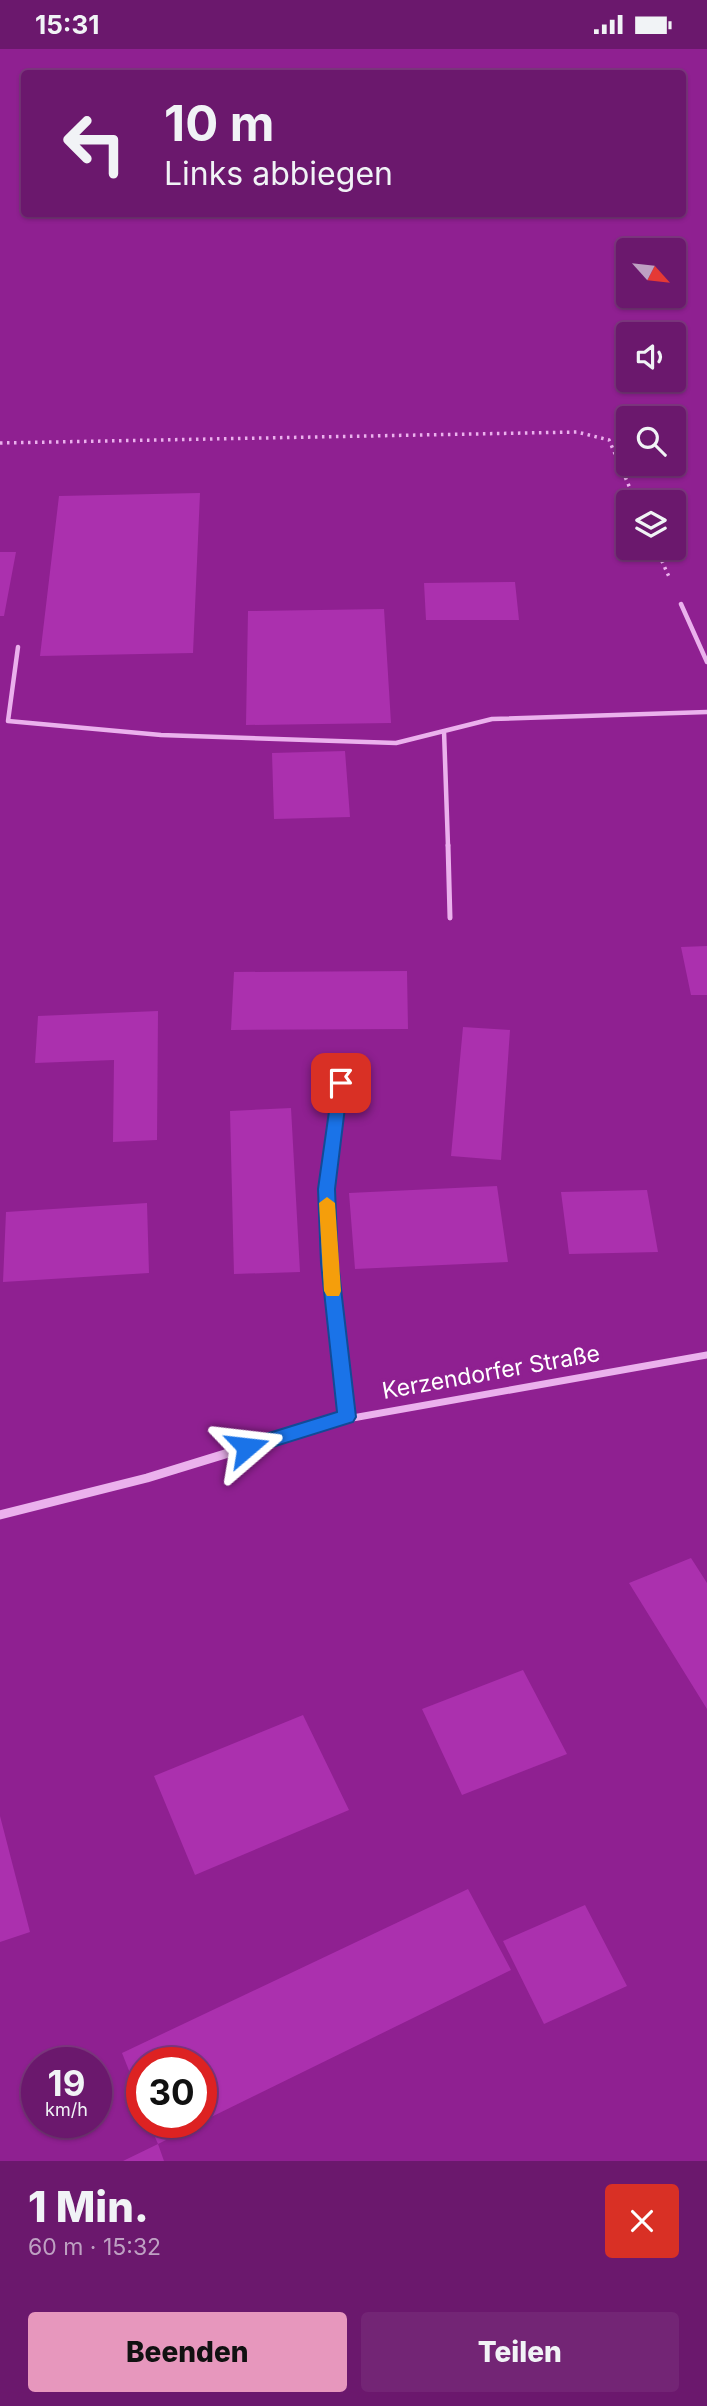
<!DOCTYPE html>
<html lang="de">
<head>
<meta charset="utf-8">
<style>
	body { margin:0; font-family:Inter,sans-serif; background:#732575; color:#f1f3f6; height:100vh; display:flex; flex-direction:column; font-size:26px; white-space:nowrap }
	* { box-sizing:border-box; margin:0 }
	p { font-size:23px; color:#bea0c2 }
	.icon { flex:none; width:38px; height:38px; fill:none; stroke:currentColor; stroke-width:2; stroke-linecap:round; stroke-linejoin:round }
	.map { position:relative; height:2112px; overflow:hidden }
	.drawer { display:flex; flex-direction:column; background:#6b186d; flex:1 }
	.drawer>* { flex:none }
	.guide { position:absolute; left:21px; top:21px; width:665px; height:147px; border-radius:7px; box-shadow:0 2px 5px #0004,0 0 0 2px #7e3780; background:#6b186d; color:#f1f3f6; overflow:hidden }
	.needle { width:46px; rotate:117deg }
	.tools { position:absolute; left:616px; top:189px; display:grid; gap:14px }
	.tools a { display:grid; place-items:center; width:70px; height:70px; border-radius:7px; background:#6b186d; box-shadow:0 2px 5px #0004,0 0 0 2px #7e3780; font-size:35px }
	.speed { position:absolute; left:21px; top:1998px; display:flex; gap:14px; font-size:35px; font-weight:700; text-align:center }
	.speed>* { display:grid; place-content:center; width:91px; height:91px; border-radius:50%; background:#6b186d; box-shadow:0 2px 5px #0004,0 0 0 2px #7e3780; line-height:1 }
	.speed small { font-size:18px; font-weight:400 }
	.speed .limit { border:10px solid #d22; background:#fff; color:#111 }
	.pin { position:absolute; display:grid; place-items:center; width:60px; height:60px; color:#fff; margin:-30px; border-radius:14px; box-shadow:0 4px 10px #0006 }
	.me { position:absolute; width:77px; margin:-38px; rotate:73deg; stroke-linejoin:round; filter:drop-shadow(0 0 5px #0008) }
	.turn { display:flex; align-items:center; gap:24px; height:147px; padding:0 28px; font-size:32px }
	.turn .icon { width:91px; height:91px; stroke-width:2.5 }
	.turn b { display:block; font-size:49px; line-height:60px }
	.round { display:grid; place-items:center; flex:none; width:74px; height:74px; border-radius:7px; background:#732575 }
	.head { display:flex; align-items:center; justify-content:space-between; height:119px; padding:0 28px }
	h1 { font-size:42px; font-weight:800; line-height:52px }
	.cta { display:flex; gap:14px; margin-top:auto; padding:14px 28px }
	.cta a { flex:1; height:80px; border-radius:7px; background:#e797bd; color:#111; font-size:28px; font-weight:800; line-height:80px; text-align:center }
	.cta a+a { background:#732575; color:#f1f3f6 }
	.status { display:flex; justify-content:space-between; align-items:center; height:49px; padding:0 35px; background:#6b186d; direction:ltr }
	.status svg { height:19px; fill:currentColor }
	.map>svg:first-child { display:block }
	.building { fill:#ab30ae }
	.lines { fill:none; stroke-linecap:round; stroke-linejoin:round }
	.path { stroke:#ebb1ed; stroke-width:3.5; stroke-dasharray:2.5 4.5; stroke-linecap:butt }
	.lane-far1 { stroke:#ebb1ed; stroke-width:4.5 }
	.lane { stroke:#ebb1ed; stroke-width:5 }
	.street-far1 { stroke:#ebb1ed; stroke-width:7 }
	.street { stroke:#ebb1ed; stroke-width:9 }
	.route { fill:#1a73e8; stroke:#114b97; stroke-width:2 }
	.slow { fill:#f59e0b }
	.labels { text-anchor:middle; stroke-width:7; stroke-linejoin:round; paint-order:stroke }
	.street-label { font-size:23px; fill:#fff; stroke:#8f2091 }
</style>
</head>
<body>
<div class="status"><b>15:31</b><svg viewBox="0 0 49 12"><path d="M0 12V9h3v3zM5 12V6h3v6zM10 12V3h3v9zM15 12V0h3v12zM26 1h20v11H26zM47 4h2v5h-2z"/></svg></div>
<div class="map">
<svg width="707" height="2112" viewBox="0 0 707 2112">
	<rect width="100%" height="100%" fill="#8f2091"/>
	<!-- building -->
	<path class="building" d="M200,444L193,604L40,607L59,447Z
		M0,503H16L4,567H0Z
		M515,533L519,571H426L424,534Z
		M384,560L391,674L246,676L248,562Z
		M345,702L350,768L274,770L272,704Z
		M707,897V946H691L681,898Z
		M407,922L408,980L231,981L234,923Z
		M158,962L157,1091L113,1093L114,1011L35,1014L38,967Z
		M463,978L510,981L501,1111L451,1107Z
		M291,1059L300,1223L234,1225L230,1062Z
		M497,1137L508,1213L355,1220L349,1144Z
		M647,1141L658,1203L569,1205L561,1143Z
		M147,1154L149,1224L3,1233L6,1163Z
		M691,1509L707,1534V1660L629,1534Z
		M523,1621L567,1705L462,1746L422,1660Z
		M303,1666L349,1761L195,1826L154,1727Z
		M0,1767L30,1883L0,1893Z
		M468,1840L511,1921L201,2073V2014H142V2054L122,2004Z
		M585,1856L627,1937L544,1975L503,1892Z
		M149,2074H200L158,2095Z
		M158,2095L164,2112H123Z"/>
	<g class="lines">
		<!-- path -->
		<path class="path" d="M0,394L577,383L609,391L636,453
			M656,499L670,530"/>
		<!-- lane-far1 -->
		<path class="lane-far1" d="M681,555L707,613
			M18,598L8,672L161,686L396,694L492,670L707,663
			M444,682L448,797"/>
		<!-- lane -->
		<path class="lane" d="M448,796L450,869
			M340,1034L326,1140L329,1214L347,1368"/>
		<!-- street-far1 -->
		<path class="street-far1" d="M330,1373L707,1306"/>
		<!-- street -->
		<path class="street" d="M0,1466L147,1429L336,1371"/>
	</g>
	<!-- route -->
	<path class="route" d="M341,1029L348,1034L335,1140L338,1214L356,1368L353,1373L247,1406L240,1404L238,1398L240,1393L337,1363L321,1214L318,1140L333,1034Z"/>
	<!-- slow -->
	<path class="slow" d="M327,1148L335,1154L341,1242L339,1247H327L324,1242L319,1154Z"/>
	<g class="labels">
		<!-- street labels -->
		<g class="street-label">
			<text transform="translate(491 1323) rotate(-10)" y="8">Kerzendorfer Straße</text>
		</g>
	</g>
</svg>
<div class="tools">
<a><svg class="needle" viewBox="-14 -14 28 28"><path d="M0-13l5 13h-10z" fill="#e53935"/><path d="M0 13l5-13h-10z" fill="#bea0c2"/></svg></a>
<a><svg class="icon" aria-label="sound" viewBox="0 0 24 24"><path d="M4 9h4l5-4v14l-5-4H4zM17 9q2 3 0 6"/></svg></a>
<a><svg class="icon" aria-label="search" viewBox="0 0 24 24"><circle cx="10" cy="10" r="6"/><path d="M15 15l6 6"/></svg></a>
<a><svg class="icon" aria-label="layers" viewBox="0 0 24 24"><path d="M12 4l9 5-9 5-9-5zM3 14l9 5 9-5"/></svg></a>
</div>
<div class="speed"><div>19<small>km/h</small></div><div class="limit">30</div></div>
<div class="pin" style="left:341px;top:1034px;background:#d93025"><svg class="icon" aria-label="arrive" viewBox="0 0 24 24"><path d="M6 21V4h12l-3 4 3 4H6"/></svg></div>
<svg class="me" style="left:247px;top:1398px" viewBox="-20 -20 40 40"><path d="M0-17L14 15 0 8-14 15z" fill="#1a73e8" stroke="#fff" stroke-width="4"/></svg>
<div class="guide">
<div class="turn"><svg class="icon" aria-label="left" viewBox="0 0 24 24"><path d="M17 20v-9H6M10 6l-5 5 5 5"/></svg><div><b>10 m</b>Links abbiegen</div></div>
</div>
</div>
<section class="drawer">
<div class="head"><div><h1>1 Min.</h1><p>60 m · 15:32</p></div><a class="round" style="background:#d93025;color:#fff"><svg class="icon" aria-label="close" viewBox="0 0 24 24"><path d="M6 6l12 12M18 6L6 18"/></svg></a></div>
<div class="cta"><a>Beenden</a><a>Teilen</a></div>
</section>
</body>
</html>
